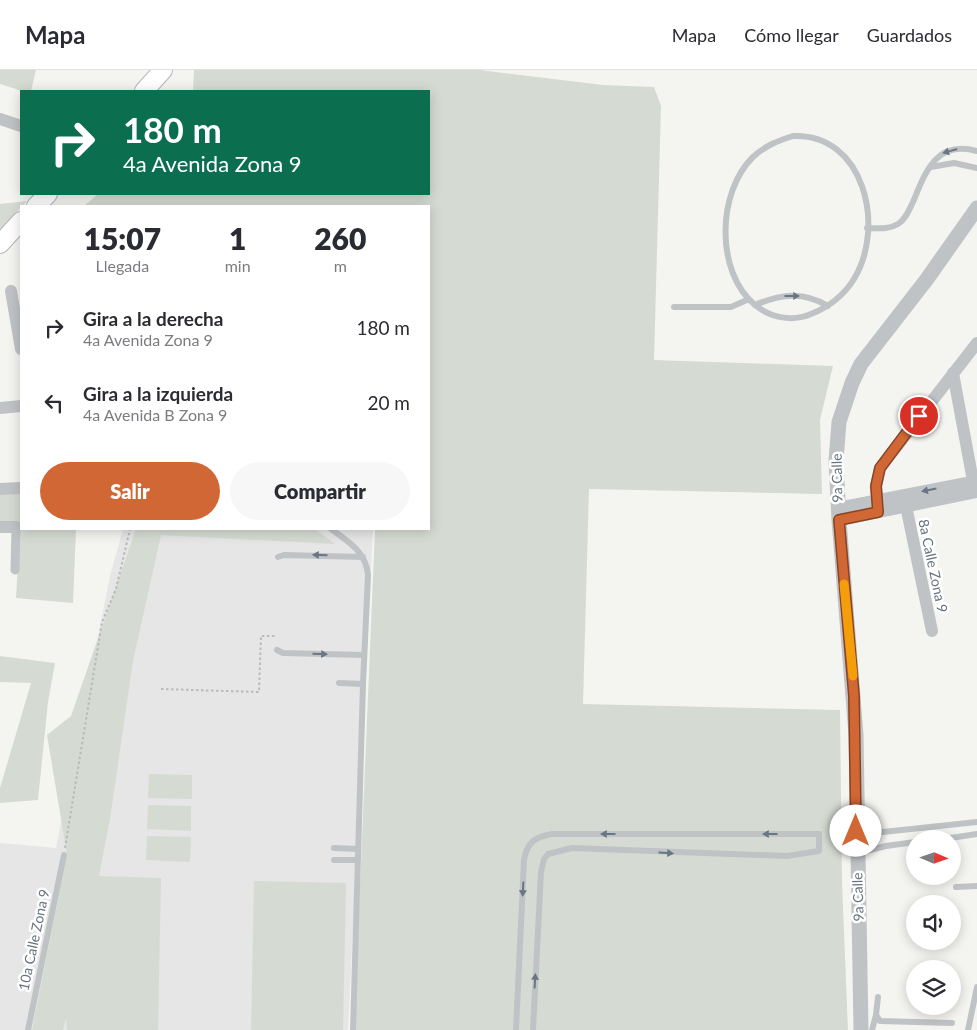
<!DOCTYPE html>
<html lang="es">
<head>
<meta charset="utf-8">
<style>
	body { margin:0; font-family:Lato,sans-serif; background:#f7f7f7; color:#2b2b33; height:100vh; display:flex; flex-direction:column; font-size:19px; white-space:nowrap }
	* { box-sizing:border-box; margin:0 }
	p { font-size:16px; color:#7c7c81 }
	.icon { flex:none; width:28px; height:28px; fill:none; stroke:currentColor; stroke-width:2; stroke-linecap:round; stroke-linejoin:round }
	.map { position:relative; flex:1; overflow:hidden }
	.drawer { position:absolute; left:20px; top:135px; width:410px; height:325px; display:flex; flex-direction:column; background:#fff; border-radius:0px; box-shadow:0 2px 12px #0003 }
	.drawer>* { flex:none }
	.hud { position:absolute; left:20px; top:20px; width:410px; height:105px; border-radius:0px; box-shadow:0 2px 12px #0003; background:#0b6e4f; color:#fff; overflow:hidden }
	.needle { width:32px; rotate:92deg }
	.tools { position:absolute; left:906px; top:760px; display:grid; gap:10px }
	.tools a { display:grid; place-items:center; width:55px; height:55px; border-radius:50%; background:#fff; box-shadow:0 2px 12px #0003; font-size:25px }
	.pin { position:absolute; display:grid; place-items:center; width:42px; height:42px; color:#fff; margin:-21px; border:2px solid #fff; border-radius:50%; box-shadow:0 1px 5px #0007 }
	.me { position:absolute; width:55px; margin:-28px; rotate:0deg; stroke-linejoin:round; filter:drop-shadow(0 0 4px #0008) }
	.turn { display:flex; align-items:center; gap:18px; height:105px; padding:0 20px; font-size:22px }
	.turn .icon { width:65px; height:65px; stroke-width:2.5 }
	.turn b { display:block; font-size:35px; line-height:42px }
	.eta { display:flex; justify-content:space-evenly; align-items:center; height:85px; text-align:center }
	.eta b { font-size:30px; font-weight:800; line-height:35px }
	.action { display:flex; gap:10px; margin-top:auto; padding:10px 20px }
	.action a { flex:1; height:58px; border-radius:30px; background:#d16734; color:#fff; font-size:20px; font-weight:800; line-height:58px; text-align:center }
	.action a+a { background:#f7f7f7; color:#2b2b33 }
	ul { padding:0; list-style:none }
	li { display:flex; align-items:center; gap:15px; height:75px; padding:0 20px }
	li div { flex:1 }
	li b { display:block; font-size:19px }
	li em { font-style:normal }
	header { display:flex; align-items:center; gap:30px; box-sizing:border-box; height:70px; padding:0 25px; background:#fff; border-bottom:1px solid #e1e1e2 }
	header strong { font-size:24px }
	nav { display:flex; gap:28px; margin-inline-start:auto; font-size:18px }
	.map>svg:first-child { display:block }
	.built { fill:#e5e6e5 }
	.green { fill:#d5dbd3 }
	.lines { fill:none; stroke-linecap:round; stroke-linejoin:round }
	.secondary-casing { stroke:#b3b7bb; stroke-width:20 }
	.path { stroke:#b8babc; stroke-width:2; stroke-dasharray:2.5 2.5; stroke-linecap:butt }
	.service { stroke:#c0c3c6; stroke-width:6 }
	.pedestrian { stroke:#c0c3c6; stroke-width:9 }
	.minor { stroke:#c0c3c6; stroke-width:12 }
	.tertiary { stroke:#c0c3c6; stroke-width:15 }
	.secondary { stroke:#fff; stroke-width:18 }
	.oneway { fill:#6a7683 }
	.route-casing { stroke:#884322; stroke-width:12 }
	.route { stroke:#d16734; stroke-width:9 }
	.slow { stroke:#f59e0b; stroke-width:9 }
	.labels { text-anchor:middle; stroke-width:5; stroke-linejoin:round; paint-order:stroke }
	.street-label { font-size:14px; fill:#66727f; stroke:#fff }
</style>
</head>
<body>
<header>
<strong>Mapa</strong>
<nav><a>Mapa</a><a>Cómo llegar</a><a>Guardados</a></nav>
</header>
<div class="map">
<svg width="977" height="960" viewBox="0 0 977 960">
	<rect width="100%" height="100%" fill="#f4f5f1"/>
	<!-- built -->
	<path class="built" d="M123,459H373L348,960H0V773L56,778L110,506Z"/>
	<!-- green -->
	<path class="green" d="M0,0H36L31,21H22L0,14Z
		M194,0H480L603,15L654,17L661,36L654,290L833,296L820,350L822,424L589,419L583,634L840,640L842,812L848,960H354L375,459H429V136H84L98,124H429V21H193Z
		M27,131L0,160V134Z
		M0,422H21V459H76L73,533L16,528L20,454L0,453Z
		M136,459H315L335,474L161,465L133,591L110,749L99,806L161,808L158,960H67L66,948L63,960H32L67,785L47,665L71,646Z
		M0,586L55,593L48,632L38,730L0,733V718L31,613L0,612Z
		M149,704L192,705V729L148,728Z
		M148,735L191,736V761L147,759Z
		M147,766L191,767L190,792L146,790Z
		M254,811L346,813L343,960H251Z"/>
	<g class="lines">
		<defs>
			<path id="secondary" d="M144,21L163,0
				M36,136L48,124
				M0,174L21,151"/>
		</defs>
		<!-- secondary casing -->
		<use href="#secondary" class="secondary-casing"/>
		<!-- path -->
		<path class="path" d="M161,619L259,622L261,566H275
			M65,778L102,552L116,519L130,459"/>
		<!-- service -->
		<path class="service" d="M793,66C864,63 886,156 854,209C844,225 829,237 811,244C792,252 771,248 755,235C715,202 717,122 753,87C765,76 777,71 793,66Z
			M931,97L954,93L977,98
			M867,158C878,158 888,160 898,154C906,149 909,140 913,132C926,101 936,70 977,81
			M755,235C781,224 803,221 828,236
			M674,237H731L749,229
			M331,459C348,471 366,482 368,505L363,614L353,960
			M278,487L284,485L363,487
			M277,580L283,583L364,585
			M339,613L363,614
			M859,761L883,762L977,752
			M944,769L977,764
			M334,778L358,779
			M858,783L886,776L915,772
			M334,790H357
			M956,817L977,816
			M878,927L876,945L880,951L952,953
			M28,960L64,785
			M516,960L524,790C527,773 534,767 552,764H819V781L787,786L572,778L548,784L544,789L541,802L533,960
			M872,960L876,945
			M968,960L977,917"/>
		<!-- pedestrian -->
		<path class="pedestrian" d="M15,500L16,457"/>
		<!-- minor -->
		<path class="minor" d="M0,49L21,56
			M11,221L21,279
			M953,303L973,411L977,418
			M0,338L21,336
			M0,419L21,418
			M906,436L932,561
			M838,438L977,411
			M878,442L876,416L880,398L977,273
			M839,450L977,422
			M0,457H16"/>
		<!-- tertiary -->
		<path class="tertiary" d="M861,960L856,665L839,450L836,391L839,352L852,313L861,294L927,209L977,138"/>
		<!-- secondary -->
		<use href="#secondary" class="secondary"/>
	</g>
	<!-- one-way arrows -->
	<defs><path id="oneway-solid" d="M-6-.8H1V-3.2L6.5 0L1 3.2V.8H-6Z" transform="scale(1.25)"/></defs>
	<g class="oneway">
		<use href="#oneway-solid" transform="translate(950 81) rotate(164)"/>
		<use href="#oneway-solid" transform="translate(792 226)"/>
		<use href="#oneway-solid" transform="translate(929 420) rotate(169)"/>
		<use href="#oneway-solid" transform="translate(320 485) rotate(-179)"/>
		<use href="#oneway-solid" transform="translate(320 584) rotate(2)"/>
		<use href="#oneway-solid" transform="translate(608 764) rotate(-180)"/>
		<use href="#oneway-solid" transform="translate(770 764) rotate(-180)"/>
		<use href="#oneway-solid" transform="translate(666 783) rotate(3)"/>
		<use href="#oneway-solid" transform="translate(523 819) rotate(93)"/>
		<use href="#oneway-solid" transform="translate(535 911) rotate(-87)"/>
	</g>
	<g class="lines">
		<defs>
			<path id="route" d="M856,761L854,626L839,450L878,442L876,416L880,398L919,346"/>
		</defs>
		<!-- route casing -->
		<use href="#route" class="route-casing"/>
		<!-- route -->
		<use href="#route" class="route"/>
		<!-- slow -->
		<path class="slow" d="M844,514L853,606"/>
	</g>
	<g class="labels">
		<!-- street labels -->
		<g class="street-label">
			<text transform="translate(837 408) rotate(-91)" y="5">9a Calle</text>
			<text transform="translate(933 496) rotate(78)" y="5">8a Calle Zona 9</text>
			<text transform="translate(858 827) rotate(-92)" y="5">9a Calle</text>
			<text transform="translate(34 870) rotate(-78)" y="5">10a Calle Zona 9</text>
		</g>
	</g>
</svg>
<div class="tools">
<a><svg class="needle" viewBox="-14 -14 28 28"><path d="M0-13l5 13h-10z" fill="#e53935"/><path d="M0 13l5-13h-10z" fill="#7c7c81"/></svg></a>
<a><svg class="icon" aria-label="sound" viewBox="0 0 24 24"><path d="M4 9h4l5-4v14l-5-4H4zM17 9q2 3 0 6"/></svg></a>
<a><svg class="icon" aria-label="layers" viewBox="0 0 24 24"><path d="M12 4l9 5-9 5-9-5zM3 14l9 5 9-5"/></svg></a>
</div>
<div class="pin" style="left:919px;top:346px;background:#d93025"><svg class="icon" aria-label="arrive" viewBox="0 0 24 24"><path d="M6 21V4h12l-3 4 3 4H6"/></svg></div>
<svg class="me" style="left:856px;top:761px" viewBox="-20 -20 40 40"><circle r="19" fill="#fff"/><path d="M0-13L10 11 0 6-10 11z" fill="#d16734"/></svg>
<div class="hud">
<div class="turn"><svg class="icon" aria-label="right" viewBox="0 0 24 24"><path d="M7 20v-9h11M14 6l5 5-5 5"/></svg><div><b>180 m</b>4a Avenida Zona 9</div></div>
</div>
<section class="drawer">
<div class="eta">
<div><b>15:07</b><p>Llegada</p></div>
<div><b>1</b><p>min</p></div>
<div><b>260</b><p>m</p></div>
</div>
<ul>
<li><svg class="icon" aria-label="right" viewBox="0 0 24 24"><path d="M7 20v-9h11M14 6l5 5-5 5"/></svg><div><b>Gira a la derecha</b><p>4a Avenida Zona 9</p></div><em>180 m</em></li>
<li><svg class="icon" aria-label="left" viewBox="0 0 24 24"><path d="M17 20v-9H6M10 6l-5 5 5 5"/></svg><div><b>Gira a la izquierda</b><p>4a Avenida B Zona 9</p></div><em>20 m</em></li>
</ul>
<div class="action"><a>Salir</a><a>Compartir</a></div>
</section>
</div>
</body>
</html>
